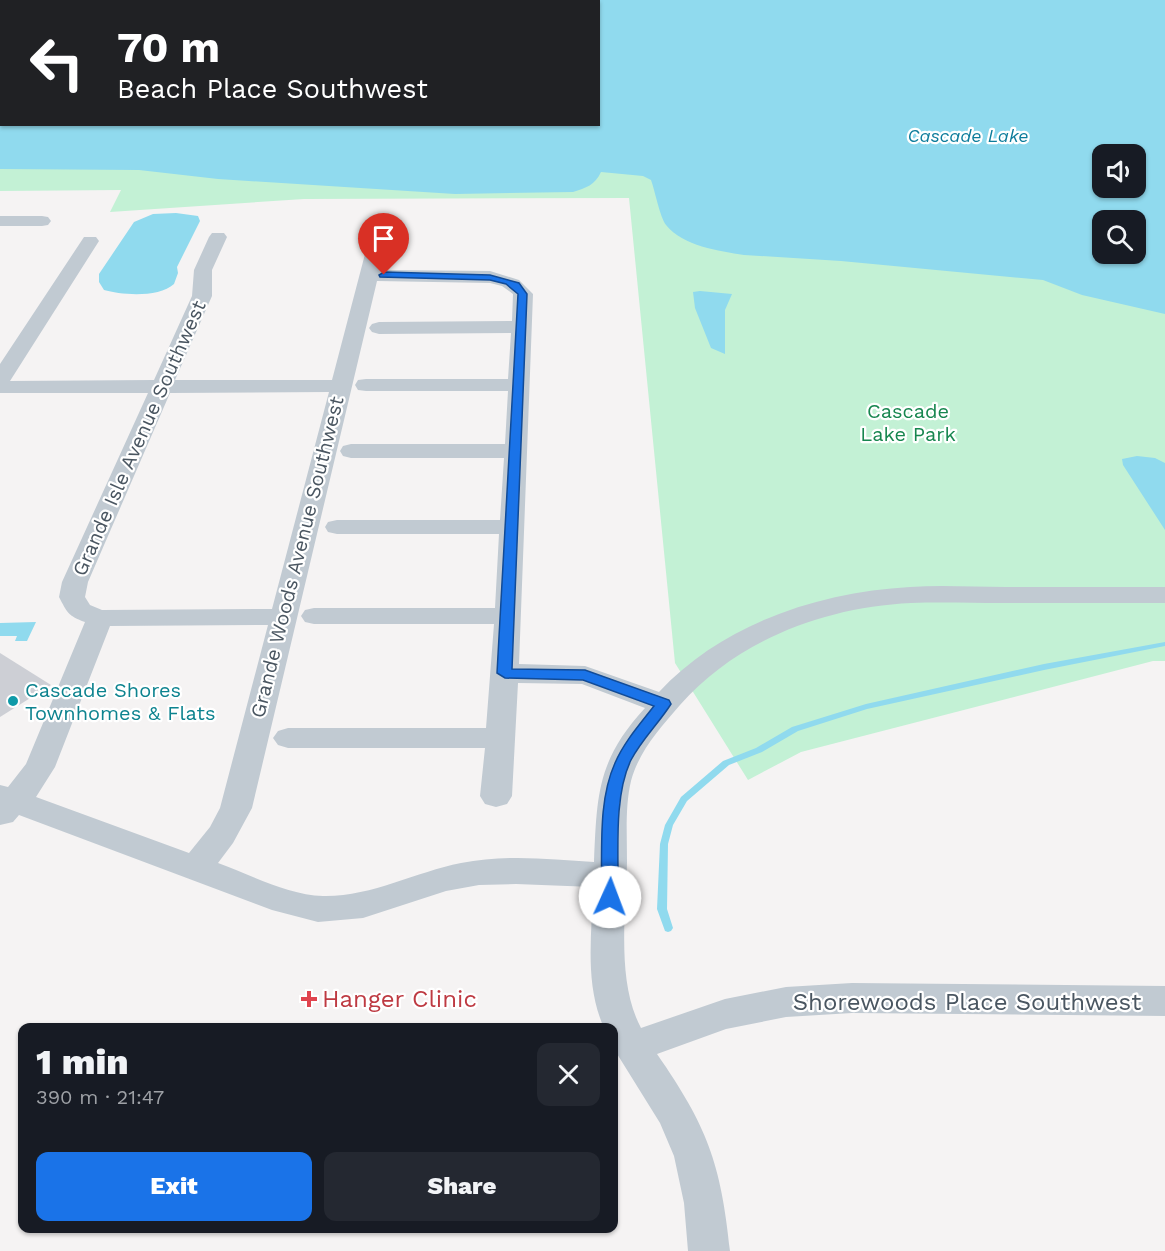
<!DOCTYPE html>
<html lang="en">
<head>
<meta charset="utf-8">
<style>
	body { margin:0; font-family:"Work Sans",sans-serif; background:#242831; color:#f1f3f6; height:100vh; display:flex; flex-direction:column; font-size:22px; white-space:nowrap }
	* { box-sizing:border-box; margin:0 }
	p { font-size:20px; color:#9ea1a6 }
	.icon { flex:none; width:33px; height:33px; fill:none; stroke:currentColor; stroke-width:2; stroke-linecap:round; stroke-linejoin:round }
	.map { position:relative; flex:1; overflow:hidden }
	.panel { position:absolute; left:18px; top:1023px; width:600px; height:210px; display:flex; flex-direction:column; background:#171b24; border-radius:12px; box-shadow:0 2px 4px #0004 }
	.panel>* { flex:none }
	.hud { position:absolute; left:0px; top:0px; width:600px; height:126px; box-shadow:0 2px 4px #0004; background:#202124; color:#fff; overflow:hidden }
	.buttons { position:absolute; left:1092px; top:144px; display:grid; gap:12px }
	.buttons a { display:grid; place-items:center; width:54px; height:54px; border-radius:12px; background:#171b24; box-shadow:0 2px 4px #0004; font-size:30px }
	.pin { position:absolute; display:grid; place-items:center; width:51px; height:51px; color:#fff; margin:-62px -26px; border-radius:50% 50% 50% 0; rotate:-45deg; box-shadow:0 0 6px #0007 }
	.pin .icon { rotate:45deg }
	.me { position:absolute; width:66px; margin:-33px; rotate:2deg; stroke-linejoin:round; filter:drop-shadow(0 0 4px #0008) }
	.turn { display:flex; align-items:center; gap:21px; height:126px; padding:0 18px; font-size:27px }
	.turn .icon { width:78px; height:78px; stroke-width:2.5 }
	.turn b { display:block; font-size:42px; line-height:51px }
	.round { display:grid; place-items:center; flex:none; width:63px; height:63px; border-radius:12px; background:#242831 }
	.overview { display:flex; align-items:center; justify-content:space-between; height:102px; padding:0 18px }
	h1 { font-size:36px; font-weight:800; line-height:45px }
	.cta { display:flex; gap:12px; margin-top:auto; padding:12px 18px }
	.cta a { flex:1; height:69px; border-radius:12px; background:#1a73e8; color:#fff; font-size:24px; font-weight:800; line-height:69px; text-align:center }
	.cta a+a { background:#242831; color:#f1f3f6 }
	.map>svg:first-child { display:block }
	.green { fill:#c3f1d5; fill-rule:evenodd }
	.water { fill:#90daee; fill-rule:evenodd }
	.lines { fill:none; stroke-linecap:round; stroke-linejoin:round }
	.stream { fill:#90daee; fill-rule:evenodd }
	.building { fill:#cdcfd5 }
	.street { fill:#c1cad2; fill-rule:evenodd }
	.route { fill:#1a73e8; stroke:#114b97; stroke-width:1.5 }
	.culture-dot { fill:#0f9aa8; stroke:#fff; stroke-width:2 }
	.health-dot { fill:#e0444e; stroke:#fff; stroke-width:2 }
	.labels { text-anchor:middle; stroke-width:4.5; stroke-linejoin:round; paint-order:stroke }
	.far-water-label { font-size:18px; font-style:italic; fill:#0c7c9b; stroke:#fff }
	.park-label { font-size:20px; fill:#17864f; stroke:#fff }
	.street-label { font-size:20px; fill:#4a5661; stroke:#fff }
	.culture-label { font-size:20px; fill:#0d838f; stroke:#fff; text-anchor:start }
	.near-health-label { font-size:24px; fill:#be3a42; stroke:#fff; text-anchor:start }
	.near-street-label { font-size:24px; fill:#4a5661; stroke:#fff }
</style>
</head>
<body>
<div class="map">
<svg width="1165" height="1251" viewBox="0 0 1165 1251">
	<rect width="100%" height="100%" fill="#f5f3f3"/>
	<!-- green -->
	<path class="green" d="M0,0H1165V661H1153L801,752L748,780L675,663L629,198L304,199L110,212L121,190L0,191ZM2,2H598V124H2ZM1102,154H1136V188H1102ZM1102,220H1136V254H1102Z"/>
	<!-- water -->
	<path class="water" d="M281,0H1165V314L1082,295L1043,280L841,261L744,255C719,251 683,246 666,225C660,217 655,191 651,180L643,176L601,172C595,185 586,188 573,192L455,194L218,179L139,170L0,169V91L2,124H598V2ZM1102,154H1136V188H1102ZM1136,220V254H1102V220Z
		M176,213L198,216L200,221L177,267L178,273L174,284C159,298 121,295 104,290L99,282V274L134,222L153,214Z
		M700,291L732,294L725,310V354L711,348L695,308L693,292Z
		M1137,456L1155,458L1165,463V530L1123,465L1122,459Z
		M36,622L27,641H15L17,636H0V623Z"/>
	<g class="lines">
		<!-- stream -->
		<path class="stream" d="M1165,642V646L1044,670L867,709L798,731L762,752L729,765L687,801L673,825L668,844L667,909L673,928L671,931L668,932L665,931L657,909L660,844L665,825L681,797L723,761L756,748L792,727L866,704L1044,664Z"/>
	</g>
	<!-- building -->
	<path class="building" d="M0,653L51,685L0,717Z"/>
	<g class="lines">
		<!-- street -->
		<path class="street" d="M0,216H42L48,217L51,221L48,225L42,226H0Z
			M379,230L385,231L388,235L380,270L490,271L519,280L533,294L519,664L585,666L659,692C722,624 819,592 910,587C942,585 974,587 1006,587C1059,587 1112,587 1165,587V603C1111,603 1056,603 1002,603C971,603 941,602 911,603C825,607 737,640 680,705C660,728 639,751 631,781C625,806 627,835 627,862C626,913 616,981 641,1028L725,999L786,987L852,983L1165,986V1016L852,1013L786,1017L726,1029L657,1054C707,1126 721,1163 730,1251H688L684,1203L674,1156L660,1123L614,1049V1028H604C584,983 592,934 593,887L516,884L479,885L446,891L363,918L318,922L272,910L19,815L13,822L0,825V785L8,787L26,764L85,622C68,616 67,612 59,597L62,582L148,393H0V364L84,237H96L99,241L10,381L154,380L192,296L194,270L209,237L212,233H224L227,237L212,270V296L175,380H332L370,235L373,231ZM377,281L490,283L502,286L513,294L512,321L379,322L372,324L369,328L372,332L379,334L511,333L508,379H366L358,380L355,385L358,390L366,391H508L505,444H351L343,446L340,451L343,456L351,458H504L500,520H337L328,522L325,527L328,532L337,534H499L495,608H314L305,610L301,616L305,622L314,624H494L486,728H288L278,731L273,738L278,745L288,748H485L480,796L485,804L496,807L507,804L512,796L518,683L582,684L645,708C597,760 597,795 594,862C551,859 505,854 461,863C415,872 371,897 323,896C288,895 251,875 218,863L233,843L252,808ZM329,392L272,609L102,610L90,605L85,597L88,582L170,393ZM268,625L220,808L210,827L189,853L36,797L55,767L110,626Z"/>
	</g>
	<!-- route -->
	<path class="route" d="M384,272L490,275L519,283L527,294L512,669L585,670L669,700L671,704C659,723 642,739 631,760C613,797 619,856 618,897L616,902L610,903L604,902L601,897C603,854 597,803 615,763C624,742 640,724 654,706L583,680L505,678L497,673L518,294L506,284L490,280L380,277L379,275Z"/>
	<!-- markers -->
	<circle class="culture-dot" cx="13" cy="701" r="6"/>
	<path class="health-dot" d="M306 990h6v6h6v6h-6v6h-6v-6h-6v-6h6z"/>
	<g class="labels">
		<!-- far-water labels -->
		<g class="far-water-label">
			<text x="968" y="142">Cascade Lake</text>
		</g>
		<!-- park labels -->
		<g class="park-label">
			<text x="908" y="418">Cascade<tspan x="908" dy="23">Lake Park</tspan></text>
		</g>
		<!-- street labels -->
		<g class="street-label">
			<text transform="translate(139 438) rotate(-66)" y="7">Grande Isle Avenue Southwest</text>
			<text transform="translate(297 557) rotate(-76)" y="7">Grande Woods Avenue Southwest</text>
		</g>
		<!-- culture labels -->
		<g class="culture-label">
			<text x="25" y="697">Cascade Shores<tspan x="25" dy="23">Townhomes &amp; Flats</tspan></text>
		</g>
		<!-- near-health labels -->
		<g class="near-health-label">
			<text x="322" y="1007">Hanger Clinic</text>
		</g>
		<!-- near-street labels -->
		<g class="near-street-label">
			<text x="967" y="1010">Shorewoods Place Southwest</text>
		</g>
	</g>
</svg>
<div class="buttons">
<a><svg class="icon" aria-label="sound" viewBox="0 0 24 24"><path d="M4 9h4l5-4v14l-5-4H4zM17 9q2 3 0 6"/></svg></a>
<a><svg class="icon" aria-label="search" viewBox="0 0 24 24"><circle cx="10" cy="10" r="6"/><path d="M15 15l6 6"/></svg></a>
</div>
<div class="pin" style="left:384px;top:275px;background:#d93025"><svg class="icon" aria-label="arrive" viewBox="0 0 24 24"><path d="M6 21V4h12l-3 4 3 4H6"/></svg></div>
<svg class="me" style="left:610px;top:897px" viewBox="-20 -20 40 40"><circle r="19" fill="#fff"/><path d="M0-13L10 11 0 6-10 11z" fill="#1a73e8"/></svg>
<div class="hud">
<div class="turn"><svg class="icon" aria-label="left" viewBox="0 0 24 24"><path d="M17 20v-9H6M10 6l-5 5 5 5"/></svg><div><b>70 m</b>Beach Place Southwest</div></div>
</div>
<section class="panel">
<div class="overview"><div><h1>1 min</h1><p>390 m · 21:47</p></div><a class="round"><svg class="icon" aria-label="close" viewBox="0 0 24 24"><path d="M6 6l12 12M18 6L6 18"/></svg></a></div>
<div class="cta"><a>Exit</a><a>Share</a></div>
</section>
</div>
</body>
</html>
